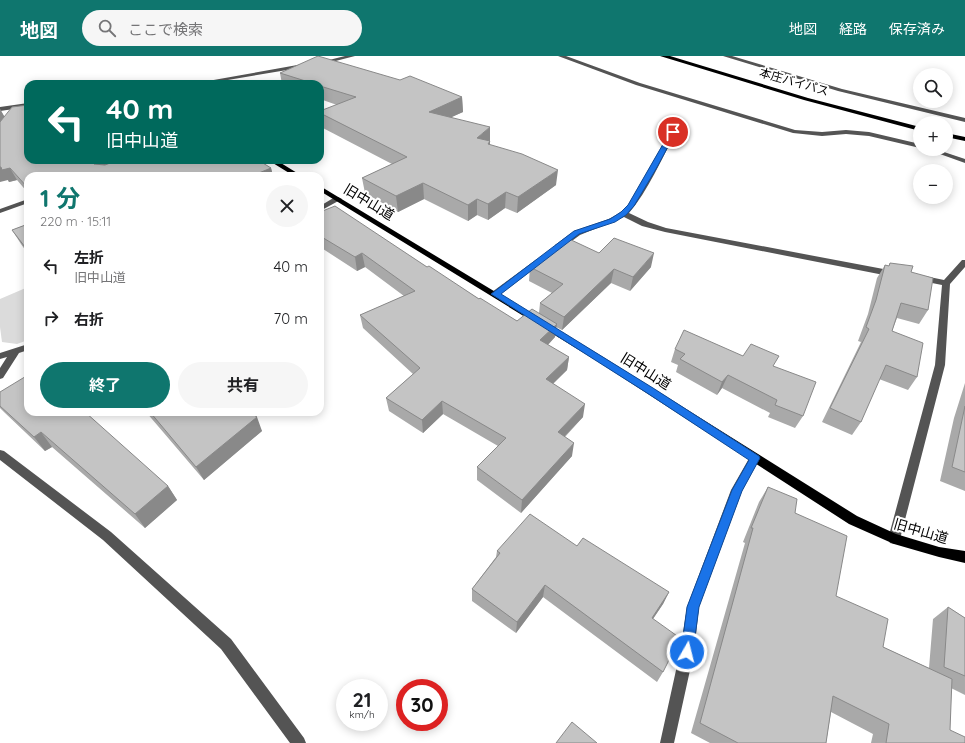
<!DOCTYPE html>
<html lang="ja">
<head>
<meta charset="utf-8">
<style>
	body { margin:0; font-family:Quicksand,"Noto Sans JP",sans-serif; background:#f6f6f6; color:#202124; height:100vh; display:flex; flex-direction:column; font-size:15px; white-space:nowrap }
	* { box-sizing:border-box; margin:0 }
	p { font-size:13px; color:#757577 }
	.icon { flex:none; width:22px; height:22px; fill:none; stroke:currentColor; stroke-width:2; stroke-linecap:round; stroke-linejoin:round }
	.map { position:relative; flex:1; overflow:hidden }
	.drawer { position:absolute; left:24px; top:116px; width:300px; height:244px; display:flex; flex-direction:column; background:#fff; border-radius:12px; box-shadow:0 2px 10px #0003 }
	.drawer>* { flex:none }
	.guide { position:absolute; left:24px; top:24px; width:300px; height:84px; border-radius:12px; box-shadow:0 2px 10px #0003; background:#00695c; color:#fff; overflow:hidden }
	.controls { position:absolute; left:913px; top:12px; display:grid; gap:8px }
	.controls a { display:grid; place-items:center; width:40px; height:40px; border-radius:50%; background:#fff; box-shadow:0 2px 10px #0003; font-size:20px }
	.speed { position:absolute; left:336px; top:623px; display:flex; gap:8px; font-size:20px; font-weight:700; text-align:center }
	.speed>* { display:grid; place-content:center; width:52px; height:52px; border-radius:50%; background:#fff; box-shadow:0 2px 10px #0003; line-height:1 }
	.speed small { font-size:10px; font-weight:400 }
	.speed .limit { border:6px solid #d22; background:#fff; color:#111 }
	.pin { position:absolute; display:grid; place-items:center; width:34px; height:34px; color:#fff; margin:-17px; border:2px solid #fff; border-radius:50%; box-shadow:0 1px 4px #0007 }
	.me { position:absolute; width:44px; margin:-22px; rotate:8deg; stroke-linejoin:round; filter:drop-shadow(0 0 3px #0008) }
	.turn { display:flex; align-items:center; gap:14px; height:84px; padding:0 16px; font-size:18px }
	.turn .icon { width:52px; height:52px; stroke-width:2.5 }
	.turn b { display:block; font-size:28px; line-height:34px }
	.round { display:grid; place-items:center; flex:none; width:42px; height:42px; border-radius:21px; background:#f6f6f6 }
	.overview { display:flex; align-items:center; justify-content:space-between; height:68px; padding:0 16px }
	h1 { font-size:24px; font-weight:700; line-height:30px; color:#0f766e }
	.action { display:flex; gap:8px; margin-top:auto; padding:8px 16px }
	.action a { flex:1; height:46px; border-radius:24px; background:#0f766e; color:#fff; font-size:16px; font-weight:700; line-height:46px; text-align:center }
	.action a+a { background:#f6f6f6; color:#202124 }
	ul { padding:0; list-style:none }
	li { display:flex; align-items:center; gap:12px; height:52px; padding:0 16px }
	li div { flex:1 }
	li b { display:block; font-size:15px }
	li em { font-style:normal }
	header { display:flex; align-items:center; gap:24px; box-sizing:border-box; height:56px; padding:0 20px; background:#0f766e; color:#fff }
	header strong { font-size:19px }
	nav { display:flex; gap:22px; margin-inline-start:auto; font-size:14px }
	.search { width:280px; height:36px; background:#f6f6f6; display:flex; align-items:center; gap:10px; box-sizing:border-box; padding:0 14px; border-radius:22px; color:#757577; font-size:15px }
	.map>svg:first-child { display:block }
	.green { fill:#dbdbdb }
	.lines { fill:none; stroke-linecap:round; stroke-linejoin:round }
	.minor { fill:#545454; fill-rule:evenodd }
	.major { fill:#000; fill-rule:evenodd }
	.highway { fill:#000; fill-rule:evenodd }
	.wall { fill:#a9a9a9 }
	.shaded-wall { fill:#898989 }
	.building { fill:#c4c4c4; stroke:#898989 }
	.route { fill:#1a73e8; stroke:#114b97 }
	.labels { text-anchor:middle; stroke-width:4; stroke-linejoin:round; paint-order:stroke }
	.far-street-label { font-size:12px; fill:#000; stroke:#fff }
	.street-label { font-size:14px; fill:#000; stroke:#fff }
</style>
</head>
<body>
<header>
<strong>地図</strong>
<div class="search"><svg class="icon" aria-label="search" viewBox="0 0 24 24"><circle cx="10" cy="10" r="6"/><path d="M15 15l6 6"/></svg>ここで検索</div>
<nav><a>地図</a><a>経路</a><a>保存済み</a></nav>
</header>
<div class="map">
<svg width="965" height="687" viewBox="0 0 965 687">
	<rect width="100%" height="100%" fill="#fff"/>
	<!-- green -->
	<path class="green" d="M28,231V284L17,288L2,286L0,271V243Z"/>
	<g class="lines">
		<!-- minor -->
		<path class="minor" d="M345,0H355L320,9L317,7Z
			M558,0H566L640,27L795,74L822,76L846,74L869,76L920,88V92L869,80L846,78L822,80L793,77L636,29Z
			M723,0H732L842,33L965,62V66L838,35Z
			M303,8L305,9V11L204,28H191Z
			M28,47V51L0,55V51Z
			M673,74L676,76C662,102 648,135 629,157L648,166L666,172L894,215L898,218L894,221L665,176L642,170L624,161L580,179L561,193H555V189C562,185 568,178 576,175C594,167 614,165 628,149L670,76Z
			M926,93H935L965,103V107Z
			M335,141H338L342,143L320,155V150Z
			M28,143V147L0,157V153Z
			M537,203H540L544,205L498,240H492L491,238L492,236Z
			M962,204H965V211L950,228L945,309L900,483L898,487L894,488L890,487L888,483L935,309L942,229L917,224L916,222L920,219L944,224Z
			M28,288V294L19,297L3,322L0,323V312L7,301L0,303V297Z
			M0,394L4,395L111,476L231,583L304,682L306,687H290L221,593L103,484L0,404Z
			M755,398L759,399L760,402L742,435L699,551L694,596L674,687H660L680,596L687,551L731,434L751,399Z"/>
		<!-- major -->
		<path class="major" d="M268,104H276L302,120H294Z
			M320,130L603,301L857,460L896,478L939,491L965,495V507L939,501L894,488L849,468L597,305L320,135Z"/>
		<!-- highway -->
		<path class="highway" d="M660,0H670L808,42L920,71V75L804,44Z
			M946,77L965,81V85L946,81Z"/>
	</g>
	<!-- wall -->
	<path class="wall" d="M280,17L400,24L462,41L463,56L451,61L490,85V89L556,129L517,157L505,152L488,164L477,159L468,165L424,143L398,156L365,137L362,122L392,108L321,71L320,67V55L337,49L320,43V28H282Z
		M0,53L28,104L271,112L273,120H28V137L17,124L9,126L8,124Z
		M320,156L427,211L479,243L517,265L539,257L540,247L552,237L529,225L530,211L599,197L651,211L630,235L611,227L562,274L556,271L555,281L548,289L569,301L567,314L553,328L583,361L565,381L572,400L521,457L477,424V411L498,390L443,358L423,377L389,355L386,342L413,318L363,272L360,259L404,240L365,211L357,215L320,191Z
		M28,168V198L21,188L12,174Z
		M890,207L911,216L928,254L919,268L897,262L892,275L917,321L908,334L879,323L861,366L852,379L822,366L861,286L858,285L868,258L877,222L885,209L889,210Z
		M675,293L743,300L774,311L803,360L795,372L768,361L770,357L722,332L717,339L676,316L678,309L671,306Z
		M965,327V435L940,425L954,362Z
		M0,336L168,430L177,444L145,472L52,391L45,395L4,356L0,352Z
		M146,356H249L262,375L204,424Z
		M768,431L795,457L836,540L883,591L929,612L933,563L948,551L965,562V639L951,632L950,674L965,687H871L873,678L831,656L826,687H710L691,677L745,487L743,486L759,446Z
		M577,490L669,536L663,548L653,563L663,616L657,626L543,541L516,577L472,545V533L496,501L497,495Z"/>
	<!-- shaded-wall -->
	<path class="shaded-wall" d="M462,41L463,56L430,71L429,56Z
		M0,53L7,65L0,75Z
		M490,71V86V85V101L477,82Z
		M103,104H139L100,120L94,108Z
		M0,111L10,112L17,124L9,126L8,124L0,126Z
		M271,112L273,120H254V119Z
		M558,114L556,129L517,157L518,141Z
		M423,127L424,143L398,156L396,140Z
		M506,136L505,152L488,164V148Z
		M477,143V159L468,165V149Z
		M362,197L365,211L357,215L355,201Z
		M654,197L651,211L630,235L633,221Z
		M614,213L611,227L562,274L564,261Z
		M557,268L555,281L539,298L540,284Z
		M320,272L322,279L320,280Z
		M569,301L567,314L544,336L546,323Z
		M728,319L722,332L717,339L722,326Z
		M442,345L443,358L423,377L422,364Z
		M585,348L583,361L556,389L558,376Z
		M257,361L262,375L204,424L196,411Z
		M41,376L52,391L45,395L34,381Z
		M574,387L572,400L521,457L522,444Z
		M168,430L177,444L145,472L135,458Z
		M545,529L543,541L516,577L517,566Z
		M669,536L663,548L646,573L652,562Z"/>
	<!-- building -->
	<path class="building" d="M318,0L400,24L410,20L462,41L429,56L490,71L477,82L490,85L488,88L522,98L558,114L518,141L506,136L488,148L477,143L468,149L423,127L396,140L362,122L407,101L320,57V55L356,41L320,30V28H315L280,17Z
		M28,49V104H103L94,108L105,109L118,104H258L271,112L254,119L255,120H28V132L10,112L2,114L1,111H0V66L12,51Z
		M335,150L427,211L429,210L479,243L480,242L517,265L532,253L557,268L540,284L569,301L546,323L585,348L558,376L574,387L522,444L477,411L506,382L442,345L422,364L386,342L420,312L360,259L415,235L362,197L355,201L320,180V156Z
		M28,168V195L12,174Z
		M567,182L599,197L614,182L654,197L633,221L614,213L564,261L540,247L563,228L530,211Z
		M890,207L913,210L911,216L933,222L928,254L901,247L892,275L923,287L917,321L886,309L861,366L830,352L869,273L866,271L876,244L885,209L889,210Z
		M684,274L743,300L751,288L779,300L773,310L816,326L803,360L775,349L777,344L728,319L722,326L680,303L685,298L675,293Z
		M28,319V356H85L168,430L135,458L41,376L34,381L0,350V336Z
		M965,350V416L952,411Z
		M150,356H249L257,361L196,411Z
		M768,431L797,443L795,457L847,480L836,540L888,563L883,591L952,623L950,674L965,681V687H886L889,668L833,640L826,687H738L700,667L753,472H751Z
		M530,458L577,490L583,482L669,536L652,562L680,582L663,616L545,529L517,566L472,533L500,497L497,495Z
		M948,551L965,562V620L944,611Z
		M572,666L597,687H556Z"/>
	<!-- route -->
	<path class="route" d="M673,74L676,76L656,113L634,150L626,159L615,166L579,178L501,238L653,332L759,400L760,402L742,435L699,551L693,596L691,601L687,603L682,601L681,596L687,551L732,434L749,404L647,337L491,238L574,175L610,163L621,156L628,149L670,76Z"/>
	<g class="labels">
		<!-- far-street labels -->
		<g class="far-street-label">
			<text transform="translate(794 26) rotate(16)" y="4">本庄バイパス</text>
		</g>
		<!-- street labels -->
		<g class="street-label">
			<text transform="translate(369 146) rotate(31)" y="5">旧中山道</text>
			<text transform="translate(646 315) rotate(32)" y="5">旧中山道</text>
			<text transform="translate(921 475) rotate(16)" y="5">旧中山道</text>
		</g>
	</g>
</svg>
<div class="controls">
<a><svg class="icon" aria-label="search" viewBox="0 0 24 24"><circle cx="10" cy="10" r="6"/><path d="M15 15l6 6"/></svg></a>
<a>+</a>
<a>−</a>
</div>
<div class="speed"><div>21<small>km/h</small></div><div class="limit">30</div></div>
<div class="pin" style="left:673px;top:76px;background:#d93025"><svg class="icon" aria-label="arrive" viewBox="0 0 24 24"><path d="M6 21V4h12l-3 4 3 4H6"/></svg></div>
<svg class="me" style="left:687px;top:596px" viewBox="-20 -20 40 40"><circle r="17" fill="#1a73e8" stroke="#fff" stroke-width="3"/><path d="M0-11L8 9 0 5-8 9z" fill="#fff"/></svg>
<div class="guide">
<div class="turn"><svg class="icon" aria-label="left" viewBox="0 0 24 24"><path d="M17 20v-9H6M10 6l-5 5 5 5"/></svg><div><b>40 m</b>旧中山道</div></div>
</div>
<section class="drawer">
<div class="overview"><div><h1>1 分</h1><p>220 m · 15:11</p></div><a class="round"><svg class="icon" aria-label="close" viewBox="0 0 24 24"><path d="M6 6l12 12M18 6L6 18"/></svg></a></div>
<ul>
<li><svg class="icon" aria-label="left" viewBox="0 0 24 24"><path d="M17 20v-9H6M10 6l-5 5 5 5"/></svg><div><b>左折</b><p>旧中山道</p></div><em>40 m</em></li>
<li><svg class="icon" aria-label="right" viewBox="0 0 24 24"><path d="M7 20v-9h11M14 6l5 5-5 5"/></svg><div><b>右折</b></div><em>70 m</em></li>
</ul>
<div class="action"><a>終了</a><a>共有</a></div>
</section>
</div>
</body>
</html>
